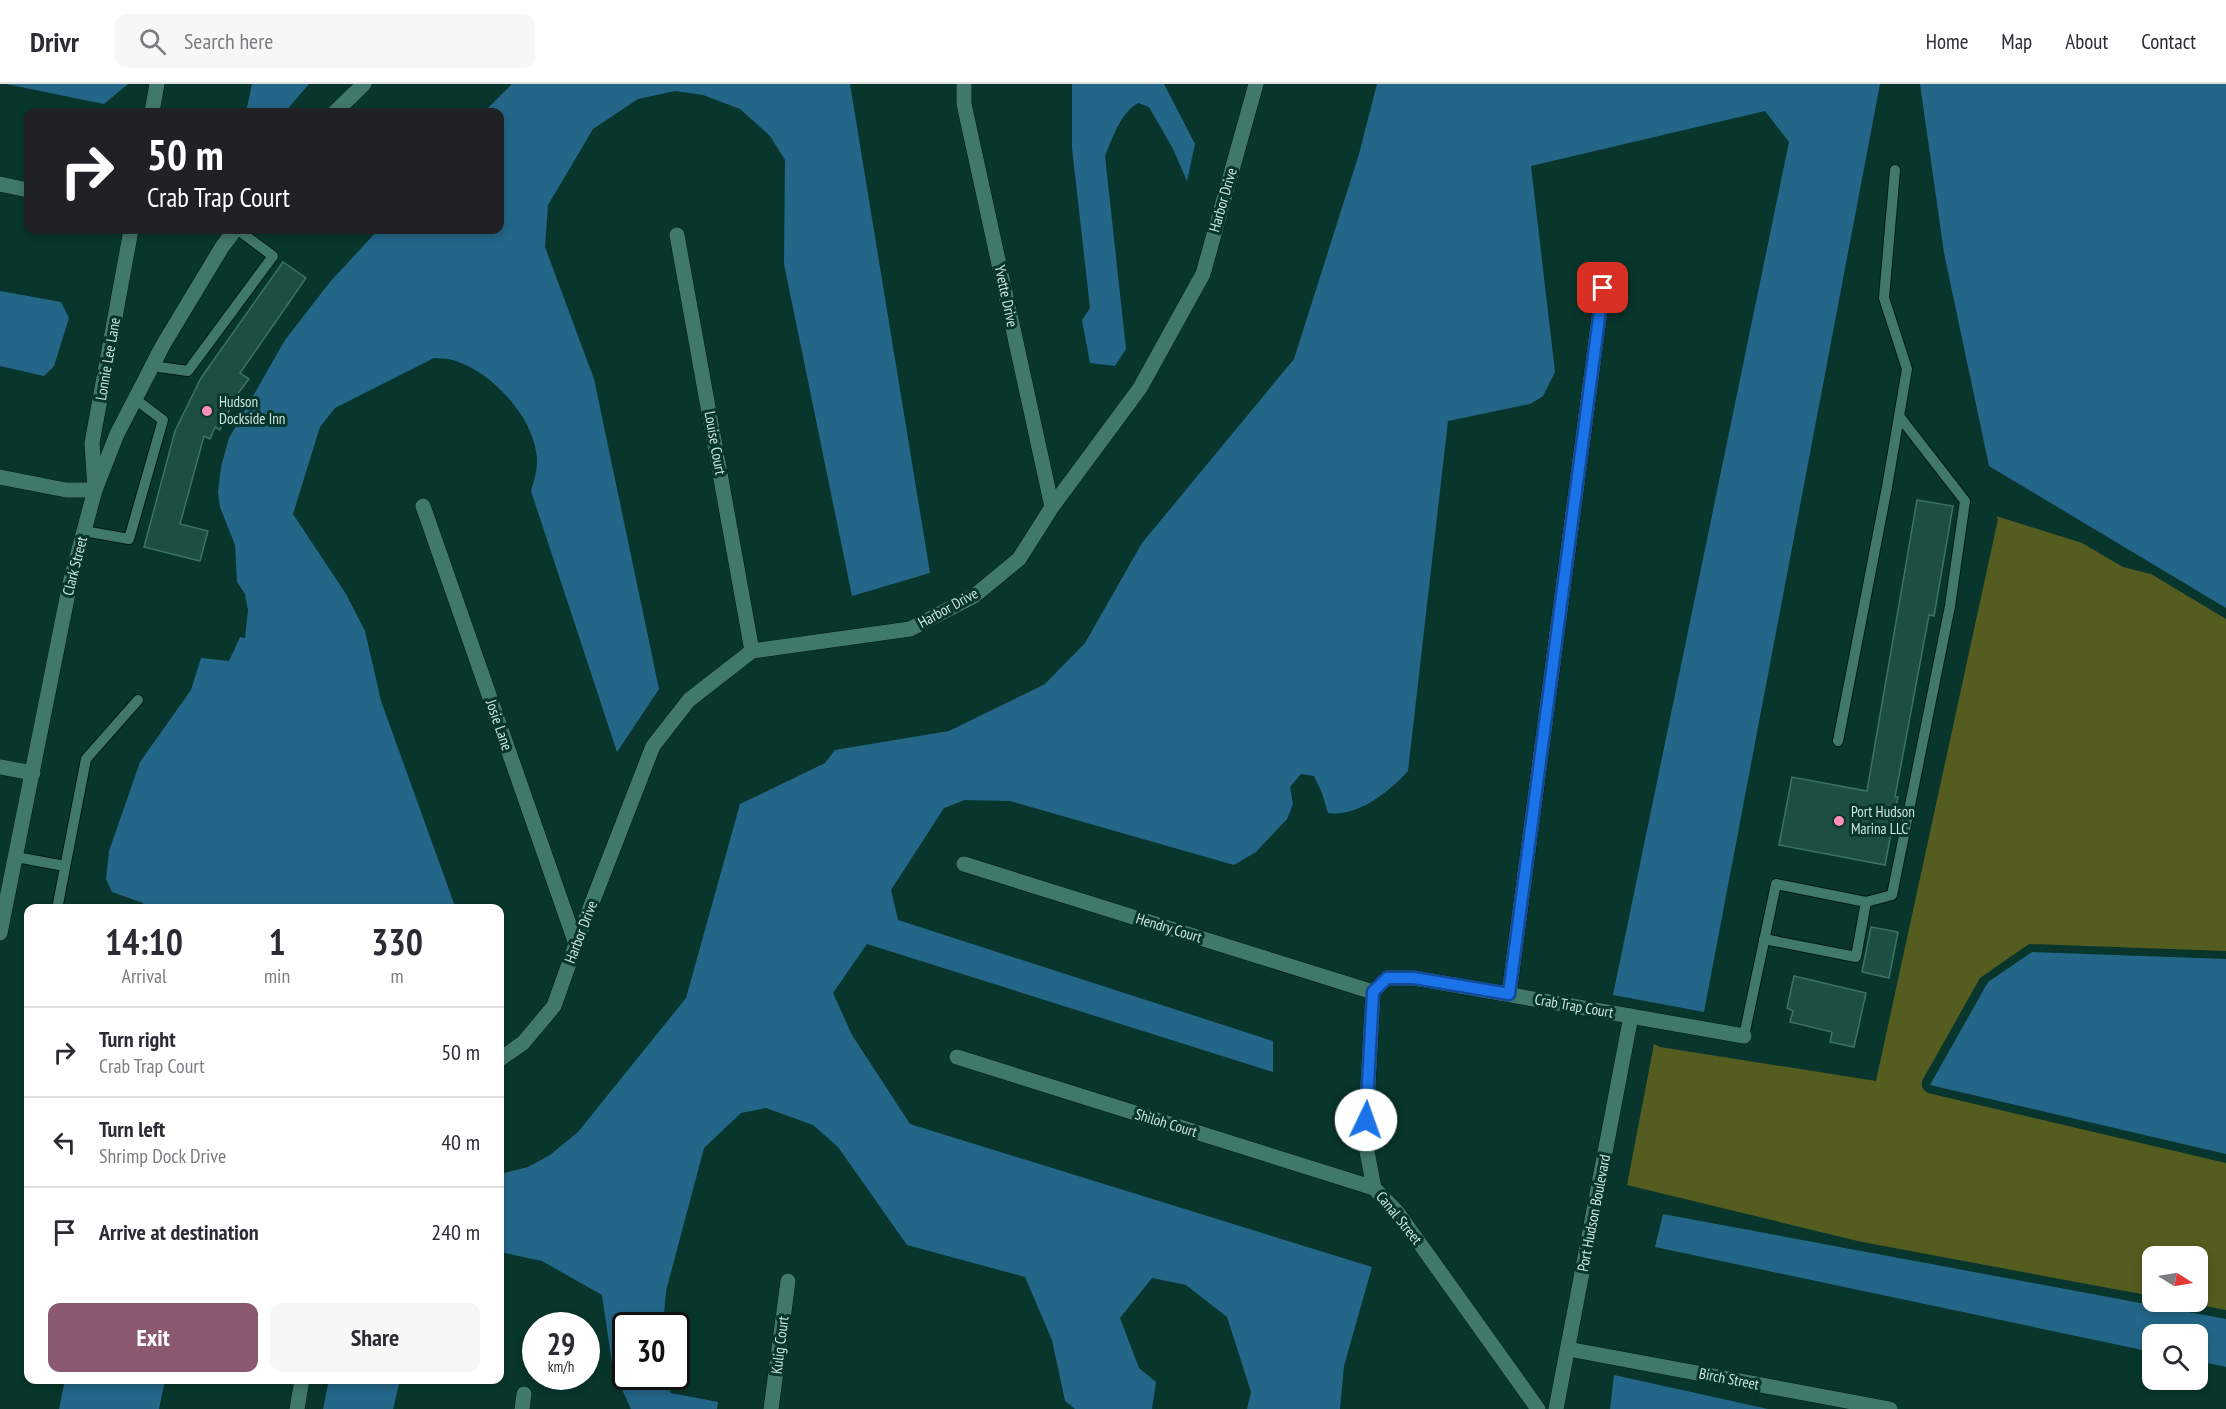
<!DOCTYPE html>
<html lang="en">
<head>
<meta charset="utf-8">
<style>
	body { margin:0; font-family:"PT Sans Narrow",sans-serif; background:#f7f7f7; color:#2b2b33; height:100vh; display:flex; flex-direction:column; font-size:22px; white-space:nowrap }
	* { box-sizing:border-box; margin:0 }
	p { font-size:20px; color:#7c7c81 }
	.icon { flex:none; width:33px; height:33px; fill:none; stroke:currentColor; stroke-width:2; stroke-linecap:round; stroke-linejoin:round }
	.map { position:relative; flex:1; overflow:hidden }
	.panel { position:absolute; left:24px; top:820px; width:480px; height:480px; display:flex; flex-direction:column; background:#fff; border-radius:12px; box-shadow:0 3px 9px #0003 }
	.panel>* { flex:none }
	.guide { position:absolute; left:24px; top:24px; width:480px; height:126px; border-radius:12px; box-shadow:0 3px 9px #0003; background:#202124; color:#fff; overflow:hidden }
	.needle { width:39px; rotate:101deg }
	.tools { position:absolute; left:2142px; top:1162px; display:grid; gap:12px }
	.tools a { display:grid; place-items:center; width:66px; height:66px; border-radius:12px; background:#fff; box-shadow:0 3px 9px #0003; font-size:30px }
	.speed { position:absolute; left:522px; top:1228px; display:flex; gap:12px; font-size:30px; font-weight:700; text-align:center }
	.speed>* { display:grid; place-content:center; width:78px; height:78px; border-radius:50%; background:#fff; box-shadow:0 3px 9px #0003; line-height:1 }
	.speed small { font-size:15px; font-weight:400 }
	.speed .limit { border:3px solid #111; border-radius:9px; background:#fff; color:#111 }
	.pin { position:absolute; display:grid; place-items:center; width:51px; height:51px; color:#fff; margin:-26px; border-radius:12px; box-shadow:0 3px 9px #0006 }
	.me { position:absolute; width:66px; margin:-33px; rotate:3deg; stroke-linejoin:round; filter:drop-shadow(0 0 4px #0008) }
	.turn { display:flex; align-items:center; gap:21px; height:126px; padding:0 24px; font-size:27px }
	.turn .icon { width:78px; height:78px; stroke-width:2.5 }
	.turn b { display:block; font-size:42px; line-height:51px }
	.eta { display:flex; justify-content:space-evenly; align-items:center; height:102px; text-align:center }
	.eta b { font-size:36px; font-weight:600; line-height:42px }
	.primary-button { display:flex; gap:12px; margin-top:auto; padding:12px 24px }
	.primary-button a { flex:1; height:69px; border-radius:12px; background:#8a5871; color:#fff; font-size:24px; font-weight:600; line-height:69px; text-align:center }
	.primary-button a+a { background:#f7f7f7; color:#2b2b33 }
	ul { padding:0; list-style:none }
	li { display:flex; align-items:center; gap:18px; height:90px; padding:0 24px; border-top:2px solid #e1e1e2 }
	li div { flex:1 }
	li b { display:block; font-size:22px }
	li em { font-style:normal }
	header { display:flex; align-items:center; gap:36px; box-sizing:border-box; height:84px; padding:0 30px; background:#fff; border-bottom:2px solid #e1e1e2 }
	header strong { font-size:28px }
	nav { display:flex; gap:33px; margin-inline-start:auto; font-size:21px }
	.search { width:420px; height:54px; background:#f7f7f7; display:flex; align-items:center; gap:15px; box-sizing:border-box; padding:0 21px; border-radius:12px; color:#7c7c81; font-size:22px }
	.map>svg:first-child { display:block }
	.green { fill:#555c20 }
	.water { fill:#236688 }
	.building { fill:#1d4e43; stroke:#3b7364; stroke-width:1.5 }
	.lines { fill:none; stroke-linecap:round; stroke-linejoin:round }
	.lane-casing { stroke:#001c15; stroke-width:12 }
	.street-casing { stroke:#001c15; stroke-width:16 }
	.secondary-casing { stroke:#001c15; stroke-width:16 }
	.lane { stroke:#40786a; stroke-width:10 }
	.street { stroke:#40786a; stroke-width:15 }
	.secondary { stroke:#40786a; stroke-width:15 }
	.route-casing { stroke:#114b97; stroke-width:15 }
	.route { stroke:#1a73e8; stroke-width:10 }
	.poi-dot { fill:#fe8ebc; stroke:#08362c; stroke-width:2 }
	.labels { text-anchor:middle; stroke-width:6; stroke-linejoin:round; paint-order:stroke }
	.street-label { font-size:15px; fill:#cbe7de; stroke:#08362c }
	.poi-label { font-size:15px; fill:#cbe7de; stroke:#08362c; text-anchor:start }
</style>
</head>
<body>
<header>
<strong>Drivr</strong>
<div class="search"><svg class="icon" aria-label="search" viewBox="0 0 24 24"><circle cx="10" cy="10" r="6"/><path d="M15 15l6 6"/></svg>Search here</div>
<nav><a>Home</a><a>Map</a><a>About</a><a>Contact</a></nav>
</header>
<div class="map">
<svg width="2226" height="1325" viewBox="0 0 2226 1325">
	<rect width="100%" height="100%" fill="#08362c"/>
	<!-- green -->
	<path class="green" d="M1996,432L2082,459L2123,483L2151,490L2226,535V867L2029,860L1980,894L1922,997C1921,1004 1923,1006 1928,1009L2226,1079V1226L2184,1218H2198V1173H2152V1212L1862,1158L1627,1101L1654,960L1660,963L1876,997L1998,435Z"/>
	<!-- water -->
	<path class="water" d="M6,0H128L104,20Z
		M252,0H309L285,28H246Z
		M512,0H850L930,489L852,512L784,180L785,76L770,52L740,25L703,11L675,7L638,15L593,45L548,121L545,163L594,295L659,605L617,668L531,407C535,394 539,381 536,367C530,329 490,287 453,276C447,274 440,275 434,274L335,324L320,343L293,430L346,510L365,547L381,617L456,825H146L143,819L112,808L106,795L109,767L140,678L191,606L201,574L229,577L240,553L245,554L248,526L245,510L237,498L235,461L220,423L218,408L221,383L229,354L285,256L330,198L378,146H500V28H484Z
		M1072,0H1164L1195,60L1187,97L1173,65L1149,23L1138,19C1121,28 1112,55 1105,72L1126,265L1115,282L1090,279L1082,236L1090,224L1072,64Z
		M1377,0H1880L1704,928L1613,911L1789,58L1765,27L1531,82L1555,288L1543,312L1530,320L1448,337L1408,687C1389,708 1358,733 1328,729L1322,709L1314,692L1301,690L1290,703L1293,720L1287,735L1256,768L1234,781L1010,717L965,716L944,724L891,806L898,836L1273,957V988L867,860L833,909L852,951L910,1040L1372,1183L1344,1282L1340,1325H1247L1251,1308L1227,1233L1186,1201L1152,1194L1120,1234L1139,1284L1156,1298L1152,1325H1075L1065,1317L1052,1256L1025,1193L907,1161L838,1063L813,1041L766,1024L741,1029L704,1064L666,1207L663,1242H626V1293H662L671,1309L718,1318L717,1325H631L613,1286L602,1211L542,1177L500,1168V1090L528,1083L550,1071L578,1048L686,914L740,720L825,679L835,666L949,647L1045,600L1085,559L1142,459L1294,275L1359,70Z
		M1920,0H2226V524L1989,382L1944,169Z
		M0,207L61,218L69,234L54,282L44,292L0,282Z
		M2032,868L2226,875V1070L1930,1001L1988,898Z
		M1663,1130L2226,1235V1283L2198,1277V1251H2152V1268L1655,1163Z
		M1614,1291L1768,1325H1610Z
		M65,1296H165L159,1325H59Z
		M329,1296H400L393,1325H323Z"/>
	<!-- building -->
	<path class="building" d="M283,178L306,194L240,289L249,295L236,312L220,346L215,343L210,355L204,352L180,440L208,447L200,477L144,463L175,347L201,294Z
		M1917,416L1953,422L1934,532L1929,531L1895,713H1898L1885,781L1779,761L1792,693L1867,707Z
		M1871,843L1898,848L1889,894L1862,888Z
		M1794,892L1866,909L1854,963L1830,958L1832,948L1790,938L1793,927L1787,924Z"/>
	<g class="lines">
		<defs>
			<path id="lane" d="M152,282L188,287L273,172L238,146
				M84,447L129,455L163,336L135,315
				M1838,657L1887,403L1907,285L1884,214L1895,86
				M16,773L65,782
				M1866,818L1892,811L1950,522L1965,417L1899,332
				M57,825L86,675L138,616
				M1744,952L1776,800L1866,818L1856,873L1764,855"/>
			<path id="street" d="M964,0V20L1052,423
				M152,28L157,0
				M0,100L28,106
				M677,151L752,567
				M0,393L66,406H95L92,359L131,146
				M423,422L576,860
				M0,683L33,689
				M964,780L1373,908
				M1373,908L1365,1057L1374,1104L1398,1129L1538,1325
				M1373,908L1387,894H1414L1744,952
				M1509,910L1603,204
				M957,973L1374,1104
				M500,975L523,959L554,922L576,860L653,662L689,616L752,567L910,545L974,512L1019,475L1052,423L1140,304L1203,190L1256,0
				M1568,1265L1890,1325
				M297,1325L302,1296
				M522,1325L524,1310
				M771,1325L788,1197"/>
			<path id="secondary" d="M335,28L364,0
				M0,849L70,499L95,406L117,350L163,261L222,163L235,146
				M1556,1325L1631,932"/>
		</defs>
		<!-- lane casing -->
		<use href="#lane" class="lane-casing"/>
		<!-- street casing -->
		<use href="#street" class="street-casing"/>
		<!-- secondary casing -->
		<use href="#secondary" class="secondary-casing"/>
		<!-- lane -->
		<use href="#lane" class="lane"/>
		<!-- street -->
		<use href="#street" class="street"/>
		<!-- secondary -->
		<use href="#secondary" class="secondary"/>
	</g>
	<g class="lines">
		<defs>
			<path id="route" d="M1366,1036L1373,908L1387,894H1414L1509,910L1603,204"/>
		</defs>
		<!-- route casing -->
		<use href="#route" class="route-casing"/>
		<!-- route -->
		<use href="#route" class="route"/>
	</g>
	<!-- markers -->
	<g class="poi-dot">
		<circle cx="207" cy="327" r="6"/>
		<circle cx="1839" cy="737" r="6"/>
	</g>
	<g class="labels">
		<!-- street labels -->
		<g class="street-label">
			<text transform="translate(1223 116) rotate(-74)" y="5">Harbor Drive</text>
			<text transform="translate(1006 212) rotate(78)" y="5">Yvette Drive</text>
			<text transform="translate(108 275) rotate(-80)" y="5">Lonnie Lee Lane</text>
			<text transform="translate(715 359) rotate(80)" y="5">Louise Court</text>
			<text transform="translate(75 482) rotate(-76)" y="5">Clark Street</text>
			<text transform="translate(948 524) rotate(-29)" y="5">Harbor Drive</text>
			<text transform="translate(499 641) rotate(71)" y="5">Josie Lane</text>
			<text transform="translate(1169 844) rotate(17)" y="5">Hendry Court</text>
			<text transform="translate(581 848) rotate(-69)" y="5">Harbor Drive</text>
			<text transform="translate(1574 922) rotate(10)" y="5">Crab Trap Court</text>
			<text transform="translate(1166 1039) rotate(17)" y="5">Shiloh Court</text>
			<text transform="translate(1594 1129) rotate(-79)" y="5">Port Hudson Boulevard</text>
			<text transform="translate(1399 1134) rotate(51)" y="5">Canal Street</text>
			<text transform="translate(780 1261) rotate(-83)" y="5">Kulig Court</text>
			<text transform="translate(1729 1295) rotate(11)" y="5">Birch Street</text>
		</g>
		<!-- poi labels -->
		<g class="poi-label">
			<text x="219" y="323">Hudson<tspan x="219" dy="17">Dockside Inn</tspan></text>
			<text x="1851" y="733">Port Hudson<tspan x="1851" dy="17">Marina LLC</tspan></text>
		</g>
	</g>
</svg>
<div class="tools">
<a><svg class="needle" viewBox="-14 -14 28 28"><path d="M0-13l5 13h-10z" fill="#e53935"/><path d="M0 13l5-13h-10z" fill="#7c7c81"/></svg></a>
<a><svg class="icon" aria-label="search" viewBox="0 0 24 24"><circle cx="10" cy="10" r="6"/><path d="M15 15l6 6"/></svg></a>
</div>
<div class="speed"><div>29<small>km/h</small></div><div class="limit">30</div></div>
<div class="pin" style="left:1603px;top:204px;background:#d93025"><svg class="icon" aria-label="arrive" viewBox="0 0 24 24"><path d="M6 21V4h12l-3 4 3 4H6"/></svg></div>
<svg class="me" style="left:1366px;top:1036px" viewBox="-20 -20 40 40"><circle r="19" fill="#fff"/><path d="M0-13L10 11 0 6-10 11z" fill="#1a73e8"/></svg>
<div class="guide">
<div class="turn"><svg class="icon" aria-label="right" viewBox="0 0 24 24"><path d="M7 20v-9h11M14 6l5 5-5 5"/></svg><div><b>50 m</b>Crab Trap Court</div></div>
</div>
<section class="panel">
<div class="eta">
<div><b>14:10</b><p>Arrival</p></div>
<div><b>1</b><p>min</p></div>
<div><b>330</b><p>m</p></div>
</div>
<ul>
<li><svg class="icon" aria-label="right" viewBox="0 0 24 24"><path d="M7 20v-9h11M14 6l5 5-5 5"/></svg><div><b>Turn right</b><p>Crab Trap Court</p></div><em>50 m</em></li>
<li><svg class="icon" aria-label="left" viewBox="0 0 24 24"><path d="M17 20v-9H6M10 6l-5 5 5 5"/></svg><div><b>Turn left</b><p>Shrimp Dock Drive</p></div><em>40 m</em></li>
<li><svg class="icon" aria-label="arrive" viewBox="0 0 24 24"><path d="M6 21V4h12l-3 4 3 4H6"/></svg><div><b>Arrive at destination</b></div><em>240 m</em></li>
</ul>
<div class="primary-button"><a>Exit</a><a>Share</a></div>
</section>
</div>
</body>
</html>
